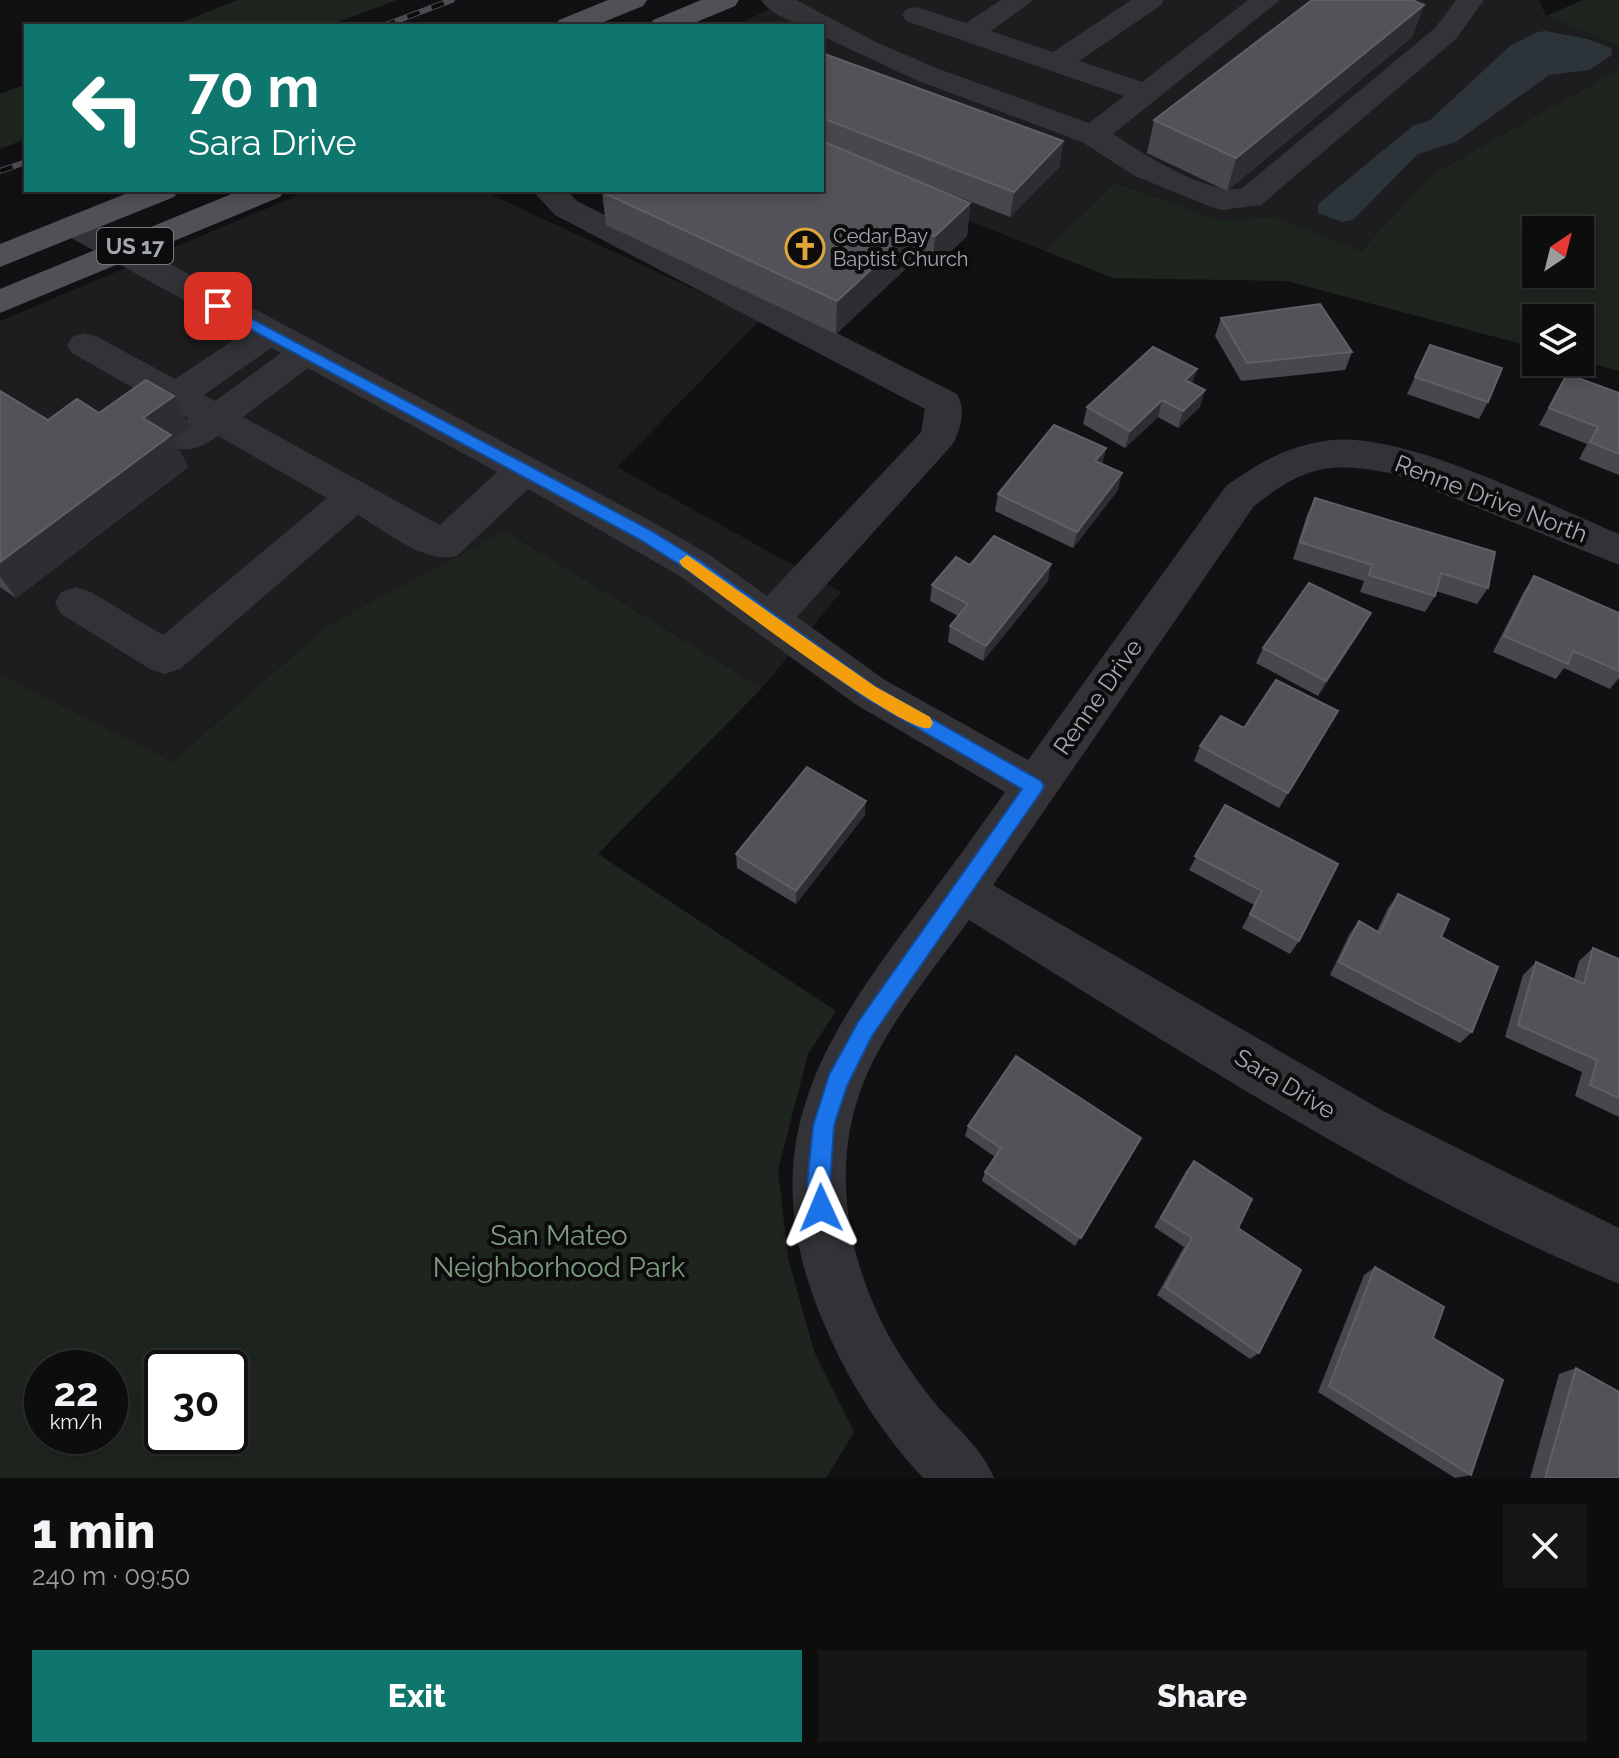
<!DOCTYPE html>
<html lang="en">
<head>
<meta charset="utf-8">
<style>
	body { margin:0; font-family:Raleway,sans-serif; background:#161617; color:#f1f3f6; height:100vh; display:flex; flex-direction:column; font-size:30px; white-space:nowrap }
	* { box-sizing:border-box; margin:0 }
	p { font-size:26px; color:#9a9c9e }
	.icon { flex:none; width:44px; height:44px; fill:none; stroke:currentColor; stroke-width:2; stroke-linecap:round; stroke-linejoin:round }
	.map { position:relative; height:1478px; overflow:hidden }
	.details { display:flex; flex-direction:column; background:#0d0d0e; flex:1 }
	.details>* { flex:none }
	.guide { position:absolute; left:24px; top:24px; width:800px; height:168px; border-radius:0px; box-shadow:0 4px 12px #0003,0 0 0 2px #2d2d2e; background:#0f766e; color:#fff; overflow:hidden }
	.needle { width:52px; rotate:35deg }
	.tools { position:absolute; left:1522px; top:216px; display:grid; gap:16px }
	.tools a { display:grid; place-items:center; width:72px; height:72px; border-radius:0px; background:#0d0d0e; box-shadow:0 4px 12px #0003,0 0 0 2px #2d2d2e; font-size:40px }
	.speed { position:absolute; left:24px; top:1350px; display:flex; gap:16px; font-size:40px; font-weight:700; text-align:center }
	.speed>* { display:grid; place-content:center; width:104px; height:104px; border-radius:50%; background:#0d0d0e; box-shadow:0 4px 12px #0003,0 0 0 2px #2d2d2e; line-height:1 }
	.speed small { font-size:20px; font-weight:400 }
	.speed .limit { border:4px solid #111; border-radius:12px; background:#fff; color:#111 }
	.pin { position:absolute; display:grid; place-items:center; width:68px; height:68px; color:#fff; margin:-34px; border-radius:16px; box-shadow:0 4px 12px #0006 }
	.me { position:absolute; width:88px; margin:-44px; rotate:359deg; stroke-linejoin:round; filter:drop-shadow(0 0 6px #0008) }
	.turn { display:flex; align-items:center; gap:28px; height:168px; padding:0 32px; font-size:36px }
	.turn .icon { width:104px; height:104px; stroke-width:2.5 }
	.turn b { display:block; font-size:56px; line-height:68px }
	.round { display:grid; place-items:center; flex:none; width:84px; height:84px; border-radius:0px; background:#161617 }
	.overview { display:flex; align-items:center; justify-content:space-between; height:136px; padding:0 32px }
	h1 { font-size:48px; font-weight:800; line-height:60px }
	.cta { display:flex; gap:16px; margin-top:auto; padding:16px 32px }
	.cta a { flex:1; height:92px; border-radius:0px; background:#0f766e; color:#fff; font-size:32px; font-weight:800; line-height:92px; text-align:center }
	.cta a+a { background:#161617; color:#f1f3f6 }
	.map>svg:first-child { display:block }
	.built { fill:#1d1d1f }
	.green { fill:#1e251f; fill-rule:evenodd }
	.water { fill:#2c343a }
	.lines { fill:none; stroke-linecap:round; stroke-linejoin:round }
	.minor { fill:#333337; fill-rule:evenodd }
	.major { fill:#4f5156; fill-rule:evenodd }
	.rail-casing { stroke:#4c4d52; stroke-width:6 }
	.rail { stroke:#0c0c0d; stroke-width:4; stroke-dasharray:13; stroke-linecap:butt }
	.wall { fill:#47484d }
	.shaded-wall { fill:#2d2e31 }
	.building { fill:#515358; stroke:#5e6066; stroke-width:2 }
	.route { fill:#1a73e8; stroke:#114b97; stroke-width:2 }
	.slow { fill:#f59e0b }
	.labels { text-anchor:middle; stroke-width:8; stroke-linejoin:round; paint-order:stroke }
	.far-poi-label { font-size:20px; fill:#a4a8b2; stroke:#0c0c0d; text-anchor:start }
	.shield { fill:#0c0c0d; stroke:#767980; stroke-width:2 }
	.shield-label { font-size:22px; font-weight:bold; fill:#a4a8b2 }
	.street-label { font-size:24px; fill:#a4a8b2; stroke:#0c0c0d }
	.near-park-label { font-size:28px; fill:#7c9b7e; stroke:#0c0c0d }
</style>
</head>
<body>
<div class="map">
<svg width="1619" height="1478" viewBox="0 0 1619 1478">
	<rect width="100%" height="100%" fill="#111113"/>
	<!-- built -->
	<path class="built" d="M790,0H1539L1546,16L1619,46V69L1431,175L1361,251L1275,217L1219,220L1117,183L1045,251L822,163V26H733Z
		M310,190H481L760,320L617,467L841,592L762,688L505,531L328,625L172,762L0,674V321Z"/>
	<!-- green -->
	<path class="green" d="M237,0H397L328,26H172Z
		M1583,0H1619V46L1546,16Z
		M1619,69V371L1580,360V318H1536V348L1287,281L1113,278L1045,251L1116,183L1219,220L1275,217L1361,251L1431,175ZM1580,230V274H1536V230Z
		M26,84V139L0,149V94Z
		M505,531L762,688L598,854L836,1011L808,1054L778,1170L788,1258L814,1351L854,1432L826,1478H0V674L172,762L328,625ZM42,1368H110V1436H42ZM162,1368H230V1436H162Z"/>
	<!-- water -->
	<path class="water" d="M1545,31L1588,39L1611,48L1612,55L1589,70L1549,75L1456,142L1418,154L1353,220L1342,222L1318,213V204L1414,125L1429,121L1512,44C1525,40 1532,32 1545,31Z"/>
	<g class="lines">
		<!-- minor -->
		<path class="minor" d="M761,0H796L876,42L936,68L1089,123L1124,96L906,21L902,15L906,9L916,7L966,23L1001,0H1034L991,31L1053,52L1131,0H1164L1160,6L1079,61L1142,82L1248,0H1280L1113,134C1147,156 1201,192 1241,189L1436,27L1456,0H1484L1456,39L1261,205L1222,210L1211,207L1135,176L1082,142L916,80L822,36V26C802,26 773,18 761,0Z
			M532,190H566L577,201L957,394C966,408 961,431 952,445L797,617L885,680L1028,760L1226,486C1259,462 1290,445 1331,440C1407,432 1546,504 1619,534V565L1394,474C1330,461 1305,466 1254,506L993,885L1385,1112L1619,1228V1284C1390,1189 1179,1050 969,920C932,972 886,1025 863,1084C827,1175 851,1278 902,1358C913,1375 925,1391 938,1407C959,1430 982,1449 994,1478H923C877,1428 843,1373 818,1309C752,1140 824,1037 923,905C951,868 978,830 1005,792L855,704L680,576L528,489L457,556C425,565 386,531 358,515L180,669L165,674L150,669L61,614L55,603L61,592L76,587L91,592L163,635L327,498L218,436C200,449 187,453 165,446L159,437L165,428L189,419L178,413L158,422L145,418L140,409L149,397L72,353L67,345L72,337L85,333L98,337L175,379L244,333L62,233L58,226L62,219L74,216L86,219L658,525L708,554L767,596L921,432L925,409L555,215ZM271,348L281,353L215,401L204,395ZM308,368L497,472L440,525L243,417Z"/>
		<!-- major -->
		<path class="major" d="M608,0H647L643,6L594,26H555L559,20Z
			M701,0H739L735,6L687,26H649L653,20Z
			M135,190H179L174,197L0,267V244Z
			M241,190H285L280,197L0,313V289Z"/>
		<defs>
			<path id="rail" d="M383,26L452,0
				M0,171L26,162"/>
		</defs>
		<!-- rail casing -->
		<use href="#rail" class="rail-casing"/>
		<!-- rail -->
		<use href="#rail" class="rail"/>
	</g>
	<!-- wall -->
	<path class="wall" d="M1414,0L1424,5L1412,37L1227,191L1147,153L1154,120Z
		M822,53L1063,141L1059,167L1010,217L923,183L970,203L967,236L932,269L914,261L836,334L606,225L602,192L822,190Z
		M1221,318L1352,352L1345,370L1241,381L1215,336Z
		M1430,345L1488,402L1479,419L1407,394Z
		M1197,369L1192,383L1200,407L1178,428L1158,417L1125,448L1083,424L1087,407Z
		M1567,374L1619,393V475L1579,459L1587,444L1539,425Z
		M0,391L48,420L99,413L190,428L174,440L188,467L16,598L0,587Z
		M1106,448L1102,464L1118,490L1073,548L995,511L998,494Z
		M1315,498L1488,588L1477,604L1436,591L1435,596L1425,612L1360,592L1364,581L1293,559L1307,515Z
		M970,565L1048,581L983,661L948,642L950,626L958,616L930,601L932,585Z
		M1534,576L1619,613V678L1610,689L1564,668L1556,679L1493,652L1523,593Z
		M1371,613L1362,629L1318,696L1256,663L1263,648Z
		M1338,711L1279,808L1194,761L1200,746L1244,728Z
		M1225,805L1299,941L1290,954L1242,928L1254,905L1189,870Z
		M865,815L796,904L737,868L736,854Z
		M1398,894L1441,937L1472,1032L1460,1043L1330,975L1349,935L1359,921L1377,931L1388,908Z
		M1593,948L1619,959V1117L1575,1096L1582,1072L1505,1037L1523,975L1536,962L1574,979L1579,961Z
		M968,1126L1141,1138L1075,1246L982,1181L985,1172L995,1157L965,1136Z
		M1194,1161L1238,1228L1259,1353L1250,1359L1157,1295L1184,1247L1154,1227L1186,1171Z
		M1375,1267L1433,1338L1471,1475L1455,1478L1318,1392L1364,1275Z
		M1576,1368L1619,1478H1530L1559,1374Z"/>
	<!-- shaded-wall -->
	<path class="shaded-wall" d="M1424,5L1412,37L1227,191L1236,158Z
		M1063,141L1059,167L1010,217L1014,192Z
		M970,203L967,236L932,269L935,236Z
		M916,228L914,261L836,334L837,301Z
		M1197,369L1191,386L1185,380Z
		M1205,390L1200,407L1178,428L1183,411Z
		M174,396L190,428L174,440L188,467L16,598L0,576V562L143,418Z
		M1162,400L1158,417L1125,448L1130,431Z
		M1106,448L1102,465L1095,461Z
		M1122,473L1118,490L1073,548L1077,532Z
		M1051,564L1048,581L983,661L986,646Z
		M1371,613L1362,629L1318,696L1326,681Z
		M866,801L865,815L796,904V891Z"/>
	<!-- building -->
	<path class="building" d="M1312,0H1412L1424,5L1236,158L1154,120Z
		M822,53L1063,141L1014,192L822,118Z
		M822,141L970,203L935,236L916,228L837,301L602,192L605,190H822Z
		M1320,304L1352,352L1247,363L1221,318Z
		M1430,345L1502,368L1488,402L1415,377Z
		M1153,347L1197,369L1185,380L1205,390L1183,411L1162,400L1130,431L1087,407Z
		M1567,374L1619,393V454L1590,442L1598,427L1549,408Z
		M146,380L174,396L143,418L171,435L0,562V391L48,420L77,399L99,413Z
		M1054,425L1106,448L1095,461L1122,473L1077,532L998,494Z
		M1315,498L1495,552L1488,588L1441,573L1435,596L1369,575L1372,565L1300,542Z
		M994,536L1051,564L986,646L950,626L968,604L932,585L956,557L970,565Z
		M1534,576L1619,613V671L1573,651L1568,664L1504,636Z
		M1309,583L1371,613L1326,681L1263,648Z
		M1276,680L1338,711L1288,793L1200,746L1221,716L1244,728Z
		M807,767L866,801L796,891L736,854Z
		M1225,805L1338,864L1299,941L1250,914L1262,891L1195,856Z
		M1398,894L1449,919L1441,937L1498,967L1472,1032L1339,962L1359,921L1380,933Z
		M1593,948L1619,959V1098L1590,1085L1597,1060L1518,1025L1536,962L1584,984Z
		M1016,1056L1141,1138L1081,1238L985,1172L1001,1148L968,1126Z
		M1194,1161L1252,1199L1238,1228L1301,1270L1259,1353L1165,1287L1192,1238L1161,1218Z
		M1375,1267L1444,1307L1433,1338L1503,1380L1471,1475L1329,1386Z
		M1576,1368L1619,1392V1478H1545Z"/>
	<!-- route -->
	<path class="route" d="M218,301L650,530L700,561L876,687L1041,781L1044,786L1041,792L872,1036L847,1086L834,1126L830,1185L832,1208L829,1216L821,1219L813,1216L807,1185L813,1126L829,1075L858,1022L1022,789L864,697L688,570L639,539L213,309L211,306Z"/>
	<!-- slow -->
	<path class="slow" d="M687,555L876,687L930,717L933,723L930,728C906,736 714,589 682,566L679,561Z"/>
	<!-- icons -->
	<defs>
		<symbol id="church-ring" viewBox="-11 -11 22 22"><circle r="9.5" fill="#0c0c0d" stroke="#e0a63c" stroke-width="1.5"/><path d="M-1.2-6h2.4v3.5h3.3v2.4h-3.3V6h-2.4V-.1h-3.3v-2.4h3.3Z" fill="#e0a63c"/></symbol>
	</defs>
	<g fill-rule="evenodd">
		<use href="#church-ring" x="783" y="226" width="44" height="44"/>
	</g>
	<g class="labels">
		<!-- far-poi labels -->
		<g class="far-poi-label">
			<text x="833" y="243">Cedar Bay<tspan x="833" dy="23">Baptist Church</tspan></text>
		</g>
		<!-- shield labels -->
		<rect class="shield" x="97" y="228" width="76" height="36" rx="6"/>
		<g class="shield-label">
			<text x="135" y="254">US 17</text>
		</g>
		<!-- street labels -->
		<g class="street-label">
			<text transform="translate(1491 499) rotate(21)" y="8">Renne Drive North</text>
			<text transform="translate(1098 697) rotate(-55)" y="8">Renne Drive</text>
			<text transform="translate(1285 1084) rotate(31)" y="8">Sara Drive</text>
		</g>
		<!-- near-park labels -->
		<g class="near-park-label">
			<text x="559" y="1245">San Mateo<tspan x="559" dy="32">Neighborhood Park</tspan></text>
		</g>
	</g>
</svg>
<div class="tools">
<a><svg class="needle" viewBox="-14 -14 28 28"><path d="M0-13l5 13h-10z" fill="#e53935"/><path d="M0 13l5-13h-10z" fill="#9a9c9e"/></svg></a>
<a><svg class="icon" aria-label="layers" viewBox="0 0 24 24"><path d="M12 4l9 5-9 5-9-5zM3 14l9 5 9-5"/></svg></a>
</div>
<div class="speed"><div>22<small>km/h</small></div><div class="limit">30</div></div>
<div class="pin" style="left:218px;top:306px;background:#d93025"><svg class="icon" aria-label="arrive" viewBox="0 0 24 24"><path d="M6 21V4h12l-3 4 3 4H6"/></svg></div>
<svg class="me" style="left:821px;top:1208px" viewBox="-20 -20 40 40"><path d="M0-17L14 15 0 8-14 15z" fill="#1a73e8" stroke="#fff" stroke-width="4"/></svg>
<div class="guide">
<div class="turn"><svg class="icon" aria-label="left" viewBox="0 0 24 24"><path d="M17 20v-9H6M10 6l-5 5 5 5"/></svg><div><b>70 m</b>Sara Drive</div></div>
</div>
</div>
<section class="details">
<div class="overview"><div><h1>1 min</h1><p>240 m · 09:50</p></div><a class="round"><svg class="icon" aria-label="close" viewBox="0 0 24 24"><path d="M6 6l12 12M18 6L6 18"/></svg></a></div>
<div class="cta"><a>Exit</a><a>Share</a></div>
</section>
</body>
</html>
